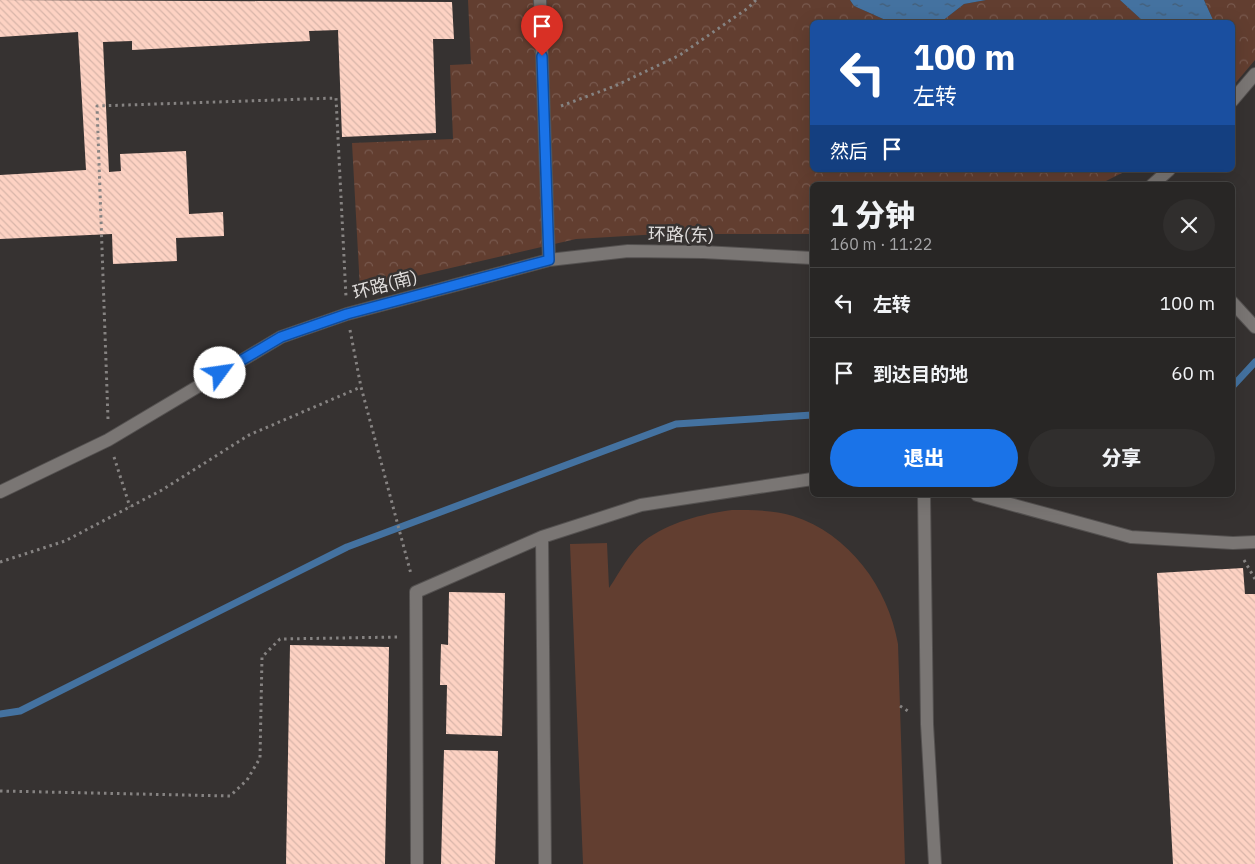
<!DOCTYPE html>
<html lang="zh">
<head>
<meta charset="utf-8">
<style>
	body { margin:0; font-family:"IBM Plex Sans","Noto Sans SC",sans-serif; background:#302e2d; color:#f1f3f6; height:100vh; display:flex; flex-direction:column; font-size:19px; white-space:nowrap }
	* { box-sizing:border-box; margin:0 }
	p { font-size:16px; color:#a5a5a7 }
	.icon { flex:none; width:28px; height:28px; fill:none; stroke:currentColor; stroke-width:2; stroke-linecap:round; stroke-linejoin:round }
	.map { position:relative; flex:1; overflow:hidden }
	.drawer { position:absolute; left:810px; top:182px; width:425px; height:315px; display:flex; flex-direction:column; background:#282625; border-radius:8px; box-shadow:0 5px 20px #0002,0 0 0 1px #444342 }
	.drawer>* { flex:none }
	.hud { position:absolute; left:810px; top:20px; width:425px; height:152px; border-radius:8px; box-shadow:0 5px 20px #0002,0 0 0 1px #444342; background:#1a4fa0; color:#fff; overflow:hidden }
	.pin { position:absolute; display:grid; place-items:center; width:42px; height:42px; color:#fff; margin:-51px -21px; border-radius:50% 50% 50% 0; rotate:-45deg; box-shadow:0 0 5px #0007 }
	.pin .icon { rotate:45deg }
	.me { position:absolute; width:55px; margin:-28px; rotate:59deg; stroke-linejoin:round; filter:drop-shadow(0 0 4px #0008) }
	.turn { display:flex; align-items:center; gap:18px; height:105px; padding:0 20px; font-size:22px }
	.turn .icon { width:65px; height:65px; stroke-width:2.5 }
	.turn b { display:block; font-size:35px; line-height:42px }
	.then { display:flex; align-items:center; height:48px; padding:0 20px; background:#0003; gap:10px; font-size:19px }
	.round { display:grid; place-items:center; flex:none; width:52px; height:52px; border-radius:26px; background:#302e2d }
	.headline { display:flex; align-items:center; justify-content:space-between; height:85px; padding:0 20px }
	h1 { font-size:30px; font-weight:800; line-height:38px }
	.button { display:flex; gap:10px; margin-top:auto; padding:10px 20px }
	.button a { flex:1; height:58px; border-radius:30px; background:#1a73e8; color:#fff; font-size:20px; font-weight:800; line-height:58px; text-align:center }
	.button a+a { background:#302e2d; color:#f1f3f6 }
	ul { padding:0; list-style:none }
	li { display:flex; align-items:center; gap:15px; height:70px; padding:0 20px; border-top:1px solid #444342 }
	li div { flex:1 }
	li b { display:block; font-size:19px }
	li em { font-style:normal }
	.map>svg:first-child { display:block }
	.grass { fill:#623e30 }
	.forest { fill:url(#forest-crowns) }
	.water { fill:url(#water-ripples) }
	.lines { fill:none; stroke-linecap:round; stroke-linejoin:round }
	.stream { stroke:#4472a0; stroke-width:7 }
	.building { fill:url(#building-back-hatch) }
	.minor-casing { stroke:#545150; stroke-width:14 }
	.path { stroke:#868382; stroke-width:3; stroke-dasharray:2.5 4; stroke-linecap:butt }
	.minor { stroke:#7a7674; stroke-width:12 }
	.route-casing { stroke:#114b97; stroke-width:12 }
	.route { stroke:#1a73e8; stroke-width:9 }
	.labels { text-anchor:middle; stroke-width:5; stroke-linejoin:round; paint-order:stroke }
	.street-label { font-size:18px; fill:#e1dedd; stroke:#363231 }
</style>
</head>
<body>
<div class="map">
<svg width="1255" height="864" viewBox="0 0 1255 864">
	<defs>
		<pattern id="forest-crowns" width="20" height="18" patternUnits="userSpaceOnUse" patternTransform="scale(1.25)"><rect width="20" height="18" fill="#623e30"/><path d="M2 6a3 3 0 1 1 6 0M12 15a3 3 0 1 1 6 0" fill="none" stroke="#78594e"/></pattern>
		<pattern id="water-ripples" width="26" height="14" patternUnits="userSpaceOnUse" patternTransform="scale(1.25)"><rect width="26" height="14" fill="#4472a0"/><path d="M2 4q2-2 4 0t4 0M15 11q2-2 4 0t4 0" fill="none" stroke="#445d76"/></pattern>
		<pattern id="building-back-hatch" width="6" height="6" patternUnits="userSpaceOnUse" patternTransform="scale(1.25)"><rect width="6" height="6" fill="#fdd2c3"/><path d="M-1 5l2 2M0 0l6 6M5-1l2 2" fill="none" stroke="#d8b5a9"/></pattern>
	</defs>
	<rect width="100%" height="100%" fill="#363231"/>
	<!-- grass -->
	<path class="grass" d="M732,510C751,510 774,510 793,516C849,534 888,587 898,644L905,864H583L570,544L607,543L609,588C620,572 629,553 644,541C669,522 702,514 732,510Z"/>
	<!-- forest -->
	<path class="forest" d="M468,0H850L854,6L890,22H812V170H1128L1098,185H812V234H660L576,239L360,289L352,143L453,139L450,65L471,64Z
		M986,0H1120L1144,22H936H941L964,4Z
		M1204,0H1255V60L1233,86L1232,22H1214Z"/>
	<!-- water -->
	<path class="water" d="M850,0H986L964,4L941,22H890L854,6Z
		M1120,0H1204L1214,22H1144Z"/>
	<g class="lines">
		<!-- stream -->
		<path class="stream" d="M1232,387L1255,362
			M0,714L20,711L347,547L676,424L812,415"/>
	</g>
	<!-- building -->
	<path class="building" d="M0,0L452,2L454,39H433L436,133L342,137L338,30L309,31L310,41L132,50V41L103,42L109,172L121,171L120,154L186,151L189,214L223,212L224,236L176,238L177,261L113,264L112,234L0,239V175L86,170L78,32L0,37Z
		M1243,568L1245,594H1255V864H1173L1157,573Z
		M449,592L505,593L502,736L446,734L447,685H440L441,644L448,645Z
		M290,645L389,647L385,864H286Z
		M444,750L498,751L495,864H441Z"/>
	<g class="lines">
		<defs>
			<path id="minor" d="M540,0L549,260
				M1232,101L1255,74
				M1152,185L1169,170
				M1232,302L1255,327
				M0,492L108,440L281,337L347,314L549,260L628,251L703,252L812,258
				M924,495L927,724L935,864
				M977,495L1131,537L1233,543L1255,542
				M542,537L545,864
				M417,864L416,592L542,537L641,505L812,479"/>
		</defs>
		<!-- minor casing -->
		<use href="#minor" class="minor-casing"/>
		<!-- path -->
		<path class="path" d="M561,106L615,86L680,55L748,8L756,0
			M350,330L361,387L411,574
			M108,419L97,106L336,98L346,297
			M114,457L130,507
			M1244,560L1255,579
			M0,562L65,541L162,490L249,435L361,387
			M900,706L908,711
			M0,791L230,796L247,780L260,758L262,657L280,639L399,637"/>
		<!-- minor -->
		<use href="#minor" class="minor"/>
	</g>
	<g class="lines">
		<defs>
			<path id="route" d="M220,373L281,337L347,314L549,260L542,56"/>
		</defs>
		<!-- route casing -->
		<use href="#route" class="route-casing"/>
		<!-- route -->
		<use href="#route" class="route"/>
	</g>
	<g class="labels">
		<!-- street labels -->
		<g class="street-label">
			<text transform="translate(681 235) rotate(1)" y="6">环路(东)</text>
			<text transform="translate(385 285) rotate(-15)" y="6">环路(南)</text>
		</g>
	</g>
</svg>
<div class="pin" style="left:542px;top:56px;background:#d93025"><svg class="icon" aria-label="arrive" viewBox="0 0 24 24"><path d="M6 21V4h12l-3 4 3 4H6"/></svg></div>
<svg class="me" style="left:220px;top:373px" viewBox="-20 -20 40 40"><circle r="19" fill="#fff"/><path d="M0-13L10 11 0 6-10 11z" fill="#1a73e8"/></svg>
<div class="hud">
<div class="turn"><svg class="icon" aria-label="left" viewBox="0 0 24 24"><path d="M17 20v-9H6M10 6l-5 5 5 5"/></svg><div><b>100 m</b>左转</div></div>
<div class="then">然后<svg class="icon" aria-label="arrive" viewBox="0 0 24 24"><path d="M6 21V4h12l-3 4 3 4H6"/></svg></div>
</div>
<section class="drawer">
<div class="headline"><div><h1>1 分钟</h1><p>160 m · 11:22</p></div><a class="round"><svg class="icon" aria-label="close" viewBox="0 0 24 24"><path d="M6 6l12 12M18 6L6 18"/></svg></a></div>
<ul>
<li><svg class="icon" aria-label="left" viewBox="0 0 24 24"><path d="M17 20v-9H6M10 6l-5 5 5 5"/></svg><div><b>左转</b></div><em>100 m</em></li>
<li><svg class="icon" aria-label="arrive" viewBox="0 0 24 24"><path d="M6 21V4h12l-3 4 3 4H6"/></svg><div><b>到达目的地</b></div><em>60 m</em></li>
</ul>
<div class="button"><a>退出</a><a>分享</a></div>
</section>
</div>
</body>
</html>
